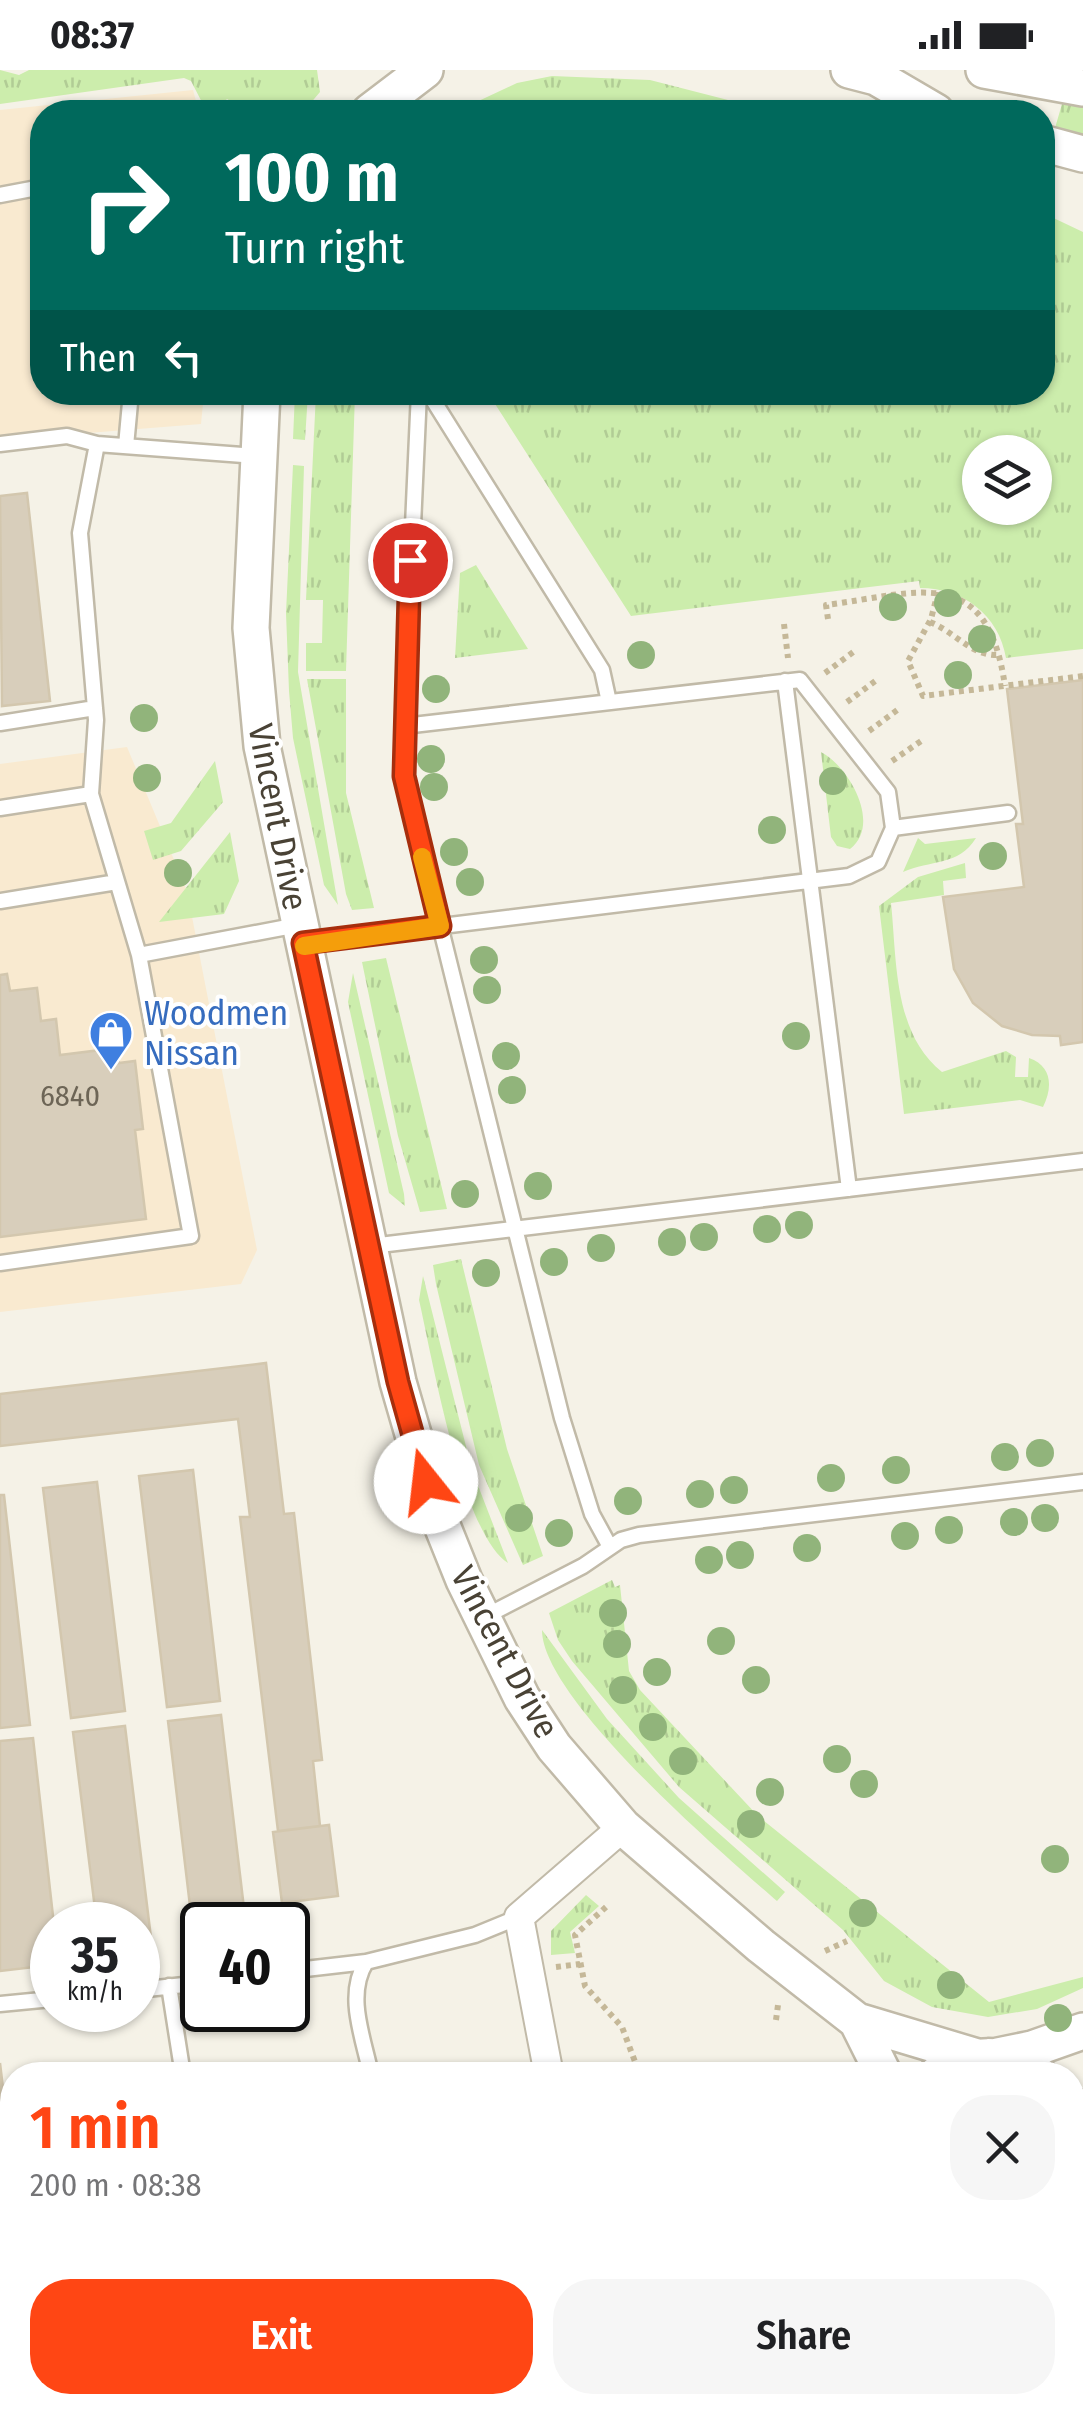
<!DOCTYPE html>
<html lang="en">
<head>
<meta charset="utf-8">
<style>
	body { margin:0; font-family:"Fira Sans Condensed",sans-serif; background:#f6f6f6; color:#202124; height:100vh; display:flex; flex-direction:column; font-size:38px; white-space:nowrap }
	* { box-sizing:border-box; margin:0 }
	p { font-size:32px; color:#757577 }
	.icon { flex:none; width:55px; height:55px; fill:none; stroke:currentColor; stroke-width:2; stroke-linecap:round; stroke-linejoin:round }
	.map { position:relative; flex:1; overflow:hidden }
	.details { position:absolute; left:0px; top:1992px; width:1085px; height:352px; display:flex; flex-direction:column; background:#fff; border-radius:40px 40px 0 0; box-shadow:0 2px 8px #0004 }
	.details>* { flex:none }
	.guide { position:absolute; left:30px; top:30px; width:1025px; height:305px; border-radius:40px; box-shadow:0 2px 8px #0004; background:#00695c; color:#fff; overflow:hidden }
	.fabs { position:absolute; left:962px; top:365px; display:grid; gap:20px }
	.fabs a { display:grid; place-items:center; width:90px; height:90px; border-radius:50%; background:#fff; box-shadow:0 2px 8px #0004; font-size:50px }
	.speed { position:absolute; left:30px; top:1832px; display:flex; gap:20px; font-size:50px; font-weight:700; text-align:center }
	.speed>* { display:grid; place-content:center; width:130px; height:130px; border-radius:50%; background:#fff; box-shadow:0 2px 8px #0004; line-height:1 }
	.speed small { font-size:25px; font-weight:400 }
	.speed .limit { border:5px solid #111; border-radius:15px; background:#fff; color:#111 }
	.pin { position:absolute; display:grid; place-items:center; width:85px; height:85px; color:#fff; margin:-42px; border:5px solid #fff; border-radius:50%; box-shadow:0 2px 10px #0007 }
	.me { position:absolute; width:110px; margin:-55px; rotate:344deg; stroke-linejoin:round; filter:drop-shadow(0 0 8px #0008) }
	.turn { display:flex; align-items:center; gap:35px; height:210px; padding:0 30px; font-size:45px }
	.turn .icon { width:130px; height:130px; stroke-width:2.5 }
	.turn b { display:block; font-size:70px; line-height:85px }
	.then { display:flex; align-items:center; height:95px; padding:0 30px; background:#0003; gap:20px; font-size:38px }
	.round { display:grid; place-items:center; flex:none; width:105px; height:105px; border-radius:40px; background:#f6f6f6 }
	.headline { display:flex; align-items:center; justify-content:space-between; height:170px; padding:0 30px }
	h1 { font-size:60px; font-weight:600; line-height:75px; color:#ff4614 }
	.button { display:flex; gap:20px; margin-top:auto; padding:20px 30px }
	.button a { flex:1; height:115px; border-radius:40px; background:#ff4614; color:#fff; font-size:40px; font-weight:600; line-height:115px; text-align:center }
	.button a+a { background:#f6f6f6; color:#202124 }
	.status { display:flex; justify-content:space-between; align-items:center; height:70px; padding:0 50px; background:#fff; direction:ltr }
	.status svg { height:28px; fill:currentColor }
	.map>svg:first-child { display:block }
	.commercial { fill:#f9ead0 }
	.grass { fill:url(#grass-tufts); fill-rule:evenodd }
	.building { fill:#d8cebb; stroke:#d3c7ae; stroke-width:2.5 }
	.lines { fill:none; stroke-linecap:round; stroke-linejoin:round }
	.service-casing { stroke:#c1baa8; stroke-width:19 }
	.minor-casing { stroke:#c1baa8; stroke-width:32 }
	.tertiary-casing { stroke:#c1baa8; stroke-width:40 }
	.path { stroke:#c5b898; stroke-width:6; stroke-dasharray:5 5; stroke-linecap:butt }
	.service { stroke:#fff; stroke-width:14 }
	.minor { stroke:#fff; stroke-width:28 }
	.tertiary { stroke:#fff; stroke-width:35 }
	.tree { fill:#91b47b }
	.route-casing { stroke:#a62e0d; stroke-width:25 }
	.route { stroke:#ff4614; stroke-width:18 }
	.slow { stroke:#f59e0b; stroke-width:18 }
	.labels { text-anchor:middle; stroke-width:8; stroke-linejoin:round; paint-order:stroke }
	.number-label { font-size:30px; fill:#6d6556 }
	.street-label { font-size:35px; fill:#494235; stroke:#fff }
	.shop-label { font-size:35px; fill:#366cbe; stroke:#fff; text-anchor:start }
</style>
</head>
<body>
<div class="status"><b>08:37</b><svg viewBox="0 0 49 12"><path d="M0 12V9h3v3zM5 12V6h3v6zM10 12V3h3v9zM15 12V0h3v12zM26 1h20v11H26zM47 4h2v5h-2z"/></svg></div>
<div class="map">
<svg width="1083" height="2344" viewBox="0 0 1083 2344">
	<defs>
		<pattern id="grass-tufts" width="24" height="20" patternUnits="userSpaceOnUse" patternTransform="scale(2.5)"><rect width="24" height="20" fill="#ccedac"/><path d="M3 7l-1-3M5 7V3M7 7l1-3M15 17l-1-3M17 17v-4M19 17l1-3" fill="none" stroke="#b1cc95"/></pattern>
	</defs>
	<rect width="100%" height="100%" fill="#f5f2e7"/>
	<!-- commercial -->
	<path class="commercial" d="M193,20L199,42H42V322L204,323L201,354L0,370V40Z
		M127,677L187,821L257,1180L241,1214L0,1242V694Z"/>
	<!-- grass -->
	<path class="grass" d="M0,0L19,5L29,0H317L320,22L303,42H259L274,31L254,42H228L232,32L227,29L215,42H207L191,11L184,8L0,34Z
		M552,6L650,10L775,42H455L517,13Z
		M1062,34L1083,37V66L1055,58Z
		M1043,143L1083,162V579L1006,588C999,545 963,518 920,518L919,511L631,546L488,323L1042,322ZM980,382H1035V438H980Z
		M295,323H308L305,370L293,369Z
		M316,323H355L346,601H306V573H322L323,530H306Z
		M293,395L304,396L298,602L338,835L324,815L293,668L289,621L286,543Z
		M476,495L528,579L455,588L460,503Z
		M307,609H346V723L374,838L352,840L346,824Z
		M821,682C847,695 883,753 850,779L837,776L831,767Z
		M215,691L223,732L181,781L153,790L144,761L171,753Z
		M230,762L239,811L224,844L159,852Z
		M918,768L925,774L976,768C959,796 930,790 903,802Z
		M965,793L966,808L943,811L944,825L891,833C897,890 893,963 942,1002L1006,981L1016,987L1015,1007H1028L1029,988C1052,996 1053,1017 1043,1037L1020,1030L904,1044L879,836L918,807Z
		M386,888L447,1139L420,1142L398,1066L362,892Z
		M353,903L404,1124L405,1136L389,1123L348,932Z
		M461,1189L507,1379L543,1486L523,1495L479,1395L436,1214L433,1195Z
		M423,1206L472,1400L508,1493C462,1464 432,1286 419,1230Z
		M612,1510L615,1517L620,1515L629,1601L640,1620L758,1746L989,1932L1083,1907V1918L1037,1939L988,1947L932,1937L884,1911L843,1860L679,1717L572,1591L558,1570L549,1543Z
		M542,1560L607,1649L679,1728L785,1822L777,1831C723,1784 542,1629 542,1560Z
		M586,1825L599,1836L570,1862L575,1883L551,1885V1861Z"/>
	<!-- building -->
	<path class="building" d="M27,423L50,631L2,636L0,426Z
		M1083,610V972L1061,975L1060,966L1032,965L1002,956L973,933L954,899L943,827L1024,817L1016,754H1023L1007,619Z
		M7,904L10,921L37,918L41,951L56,949L60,985L117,978L119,993L135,991L143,1059L135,1060L146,1149L0,1167V905Z
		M266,1293L284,1444L294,1443L322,1690L313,1691L320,1756L278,1761L240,1447H250L238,1349L0,1376V1324Z
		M193,1400L220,1631L167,1637L139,1406Z
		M97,1412L125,1641L71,1648L43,1418Z
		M0,1425H4L30,1655L0,1658Z
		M221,1645L246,1855H202V1878H195L168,1651Z
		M125,1656L153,1884L138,1886V1855H97L73,1662Z
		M33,1668L54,1855L52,1895L0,1901V1671Z
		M329,1755L338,1826L282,1833L273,1762Z
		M0,1993L12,2094V2332H42L43,2344H0Z"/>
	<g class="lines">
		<defs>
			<path id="service" d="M0,125L42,117
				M419,322L404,656L406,718L562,1348L592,1444L610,1477
				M428,322L602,600L609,632
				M0,374L67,366L97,374L257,386
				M126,376L131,322
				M785,611L849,1119
				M0,653L95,638
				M91,724L96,650L80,463L97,374
				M0,738L91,724L139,885L191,1166L0,1193
				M893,758L1008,743
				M0,831L117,812
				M304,873L849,806L878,792L893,758L888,722L800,610L404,656
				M139,885L298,855
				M371,1176L1083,1091
				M482,1548L583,1496L621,1470L639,1465L1083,1412
				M288,1901L366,1892
				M169,1916L183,2005
				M138,1920L202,1913
				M0,1934L52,1929
				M371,2005C364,1969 345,1926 366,1892L475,1865L519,1847
				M239,2332L242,2344
				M260,2344L277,2332"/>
			<path id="minor" d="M549,2005L519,1847L623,1757"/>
			<path id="tertiary" d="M849,0L876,7L936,42
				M984,0L1083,18
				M370,42L425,0
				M1042,73L1083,84
				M262,322L251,558L262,676L398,1312L433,1433L464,1510L522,1628L554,1677L623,1757L761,1876L857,1951L977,1987
				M857,1951L884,2005
				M998,1986L1032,1979L1083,1961
				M936,2005C967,1981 1007,1980 1039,2005
				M1072,2051L1083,2038
				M1025,2332L1026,2344"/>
		</defs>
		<!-- service casing -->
		<use href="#service" class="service-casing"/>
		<!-- minor casing -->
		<use href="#minor" class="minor-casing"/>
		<!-- tertiary casing -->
		<use href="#tertiary" class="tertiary-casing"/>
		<!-- path -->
		<path class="path" d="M938,522L931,549L908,591L923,626L1083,606
			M828,549L826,535C919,523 987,492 1005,616
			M930,552C955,562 972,587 1000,585
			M784,554L788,588
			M825,603L856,580
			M847,632L878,609
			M869,661L900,638
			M892,691L924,669
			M606,1837L575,1865L585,1916L622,1957L640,2005
			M825,1881L847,1871
			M556,1897L580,1894
			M776,1950L778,1935
			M1072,2151L1083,2132
			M1072,2283V2295
			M821,2332L822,2344
			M971,2332L973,2344"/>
		<!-- service -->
		<use href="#service" class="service"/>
		<!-- minor -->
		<use href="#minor" class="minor"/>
		<!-- tertiary -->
		<use href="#tertiary" class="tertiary"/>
	</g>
	<!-- trees -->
	<g class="tree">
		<circle cx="948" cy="533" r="14"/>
		<circle cx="893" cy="537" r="14"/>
		<circle cx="982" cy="569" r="14"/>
		<circle cx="641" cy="585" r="14"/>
		<circle cx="958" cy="605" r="14"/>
		<circle cx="436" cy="619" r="14"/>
		<circle cx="144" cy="648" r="14"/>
		<circle cx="431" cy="689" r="14"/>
		<circle cx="147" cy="708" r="14"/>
		<circle cx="833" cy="711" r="14"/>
		<circle cx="434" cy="717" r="14"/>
		<circle cx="772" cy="760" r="14"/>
		<circle cx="454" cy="782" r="14"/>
		<circle cx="993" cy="786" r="14"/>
		<circle cx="178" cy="803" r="14"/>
		<circle cx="470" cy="812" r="14"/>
		<circle cx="484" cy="890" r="14"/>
		<circle cx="487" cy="920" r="14"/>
		<circle cx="796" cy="966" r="14"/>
		<circle cx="506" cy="986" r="14"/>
		<circle cx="512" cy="1020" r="14"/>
		<circle cx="538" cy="1116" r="14"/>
		<circle cx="465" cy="1124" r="14"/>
		<circle cx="799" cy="1155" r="14"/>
		<circle cx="767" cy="1159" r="14"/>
		<circle cx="704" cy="1167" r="14"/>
		<circle cx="672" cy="1172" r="14"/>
		<circle cx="601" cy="1178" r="14"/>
		<circle cx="554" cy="1192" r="14"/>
		<circle cx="486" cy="1203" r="14"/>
		<circle cx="1040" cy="1383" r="14"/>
		<circle cx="1005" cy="1387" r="14"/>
		<circle cx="896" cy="1400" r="14"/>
		<circle cx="831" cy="1408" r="14"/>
		<circle cx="734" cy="1420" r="14"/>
		<circle cx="700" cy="1424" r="14"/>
		<circle cx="628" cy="1431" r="14"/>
		<circle cx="519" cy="1448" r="14"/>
		<circle cx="1045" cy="1448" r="14"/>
		<circle cx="1014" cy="1452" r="14"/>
		<circle cx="949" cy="1460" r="14"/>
		<circle cx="559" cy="1463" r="14"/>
		<circle cx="905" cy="1466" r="14"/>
		<circle cx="807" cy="1478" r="14"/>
		<circle cx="740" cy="1485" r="14"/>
		<circle cx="709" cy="1490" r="14"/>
		<circle cx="613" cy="1543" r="14"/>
		<circle cx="721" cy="1571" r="14"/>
		<circle cx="617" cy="1574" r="14"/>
		<circle cx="657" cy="1602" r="14"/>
		<circle cx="756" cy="1610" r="14"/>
		<circle cx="623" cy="1620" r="14"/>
		<circle cx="653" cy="1657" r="14"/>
		<circle cx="837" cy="1689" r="14"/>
		<circle cx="683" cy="1691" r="14"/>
		<circle cx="864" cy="1714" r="14"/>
		<circle cx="770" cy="1722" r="14"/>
		<circle cx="751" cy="1754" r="14"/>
		<circle cx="1055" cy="1789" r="14"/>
		<circle cx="863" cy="1843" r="14"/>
		<circle cx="951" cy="1915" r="14"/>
		<circle cx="1058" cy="1948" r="14"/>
	</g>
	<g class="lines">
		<defs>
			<path id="route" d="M410,490L404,706L440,856L303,873L398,1312L426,1412"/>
		</defs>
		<!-- route casing -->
		<use href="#route" class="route-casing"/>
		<!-- route -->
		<use href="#route" class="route"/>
		<!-- slow -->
		<path class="slow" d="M304,876L440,856L422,787"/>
	</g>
	<!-- icons -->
	<defs>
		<symbol id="shop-pin" viewBox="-11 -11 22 30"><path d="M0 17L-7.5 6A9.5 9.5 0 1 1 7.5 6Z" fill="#3f7fe0" stroke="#fff"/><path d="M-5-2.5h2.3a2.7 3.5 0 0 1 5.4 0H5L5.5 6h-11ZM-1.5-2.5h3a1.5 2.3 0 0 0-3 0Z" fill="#fff"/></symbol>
	</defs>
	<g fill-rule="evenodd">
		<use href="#shop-pin" x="86" y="938" width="50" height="68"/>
	</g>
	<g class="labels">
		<!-- number labels -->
		<g class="number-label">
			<text x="70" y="1036">6840</text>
		</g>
		<!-- street labels -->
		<g class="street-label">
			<text transform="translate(278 747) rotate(79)" y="12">Vincent Drive</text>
			<text transform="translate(505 1582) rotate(62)" y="12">Vincent Drive</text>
		</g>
		<!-- shop labels -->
		<g class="shop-label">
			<text x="144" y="955">Woodmen<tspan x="144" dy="40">Nissan</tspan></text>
		</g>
	</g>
</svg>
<div class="fabs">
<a><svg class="icon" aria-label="layers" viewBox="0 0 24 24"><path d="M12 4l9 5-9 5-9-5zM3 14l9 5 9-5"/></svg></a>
</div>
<div class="speed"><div>35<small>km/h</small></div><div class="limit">40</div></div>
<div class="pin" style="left:410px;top:490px;background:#d93025"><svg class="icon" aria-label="arrive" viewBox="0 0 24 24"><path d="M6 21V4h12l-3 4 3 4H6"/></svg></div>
<svg class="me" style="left:426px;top:1412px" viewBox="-20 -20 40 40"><circle r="19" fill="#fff"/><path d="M0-13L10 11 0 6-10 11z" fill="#ff4614"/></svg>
<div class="guide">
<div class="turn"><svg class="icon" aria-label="right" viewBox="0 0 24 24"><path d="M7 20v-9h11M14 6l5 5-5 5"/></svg><div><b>100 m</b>Turn right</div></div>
<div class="then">Then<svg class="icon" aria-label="left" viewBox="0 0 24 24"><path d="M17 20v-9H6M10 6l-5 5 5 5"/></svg></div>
</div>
<section class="details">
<div class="headline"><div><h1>1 min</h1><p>200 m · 08:38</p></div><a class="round"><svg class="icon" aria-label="close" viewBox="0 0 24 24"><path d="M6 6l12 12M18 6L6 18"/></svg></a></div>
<div class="button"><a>Exit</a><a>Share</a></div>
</section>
</div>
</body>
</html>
